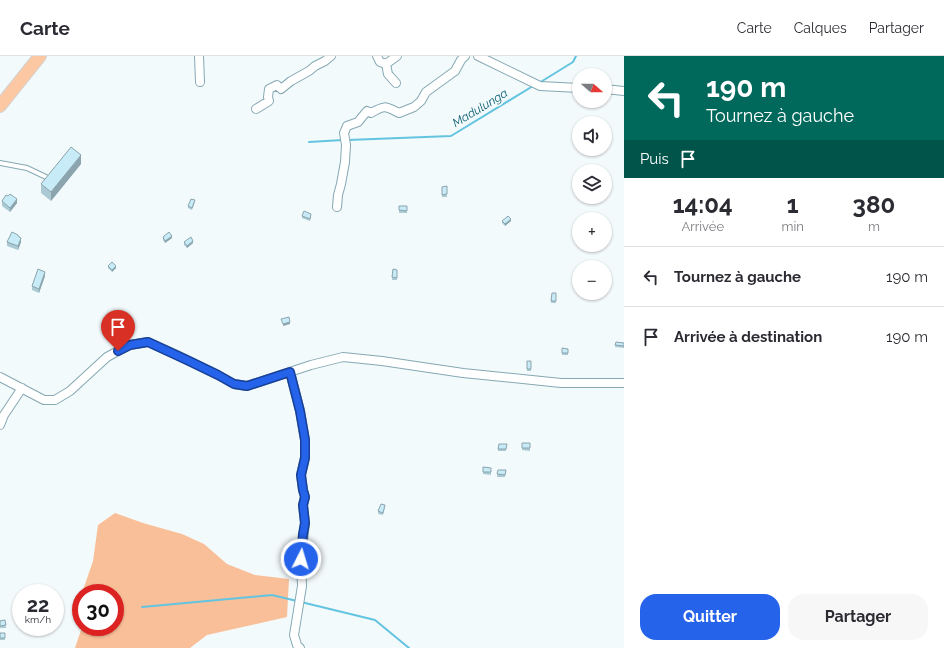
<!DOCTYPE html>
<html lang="fr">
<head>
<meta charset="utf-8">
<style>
	body { margin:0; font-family:Raleway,sans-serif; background:#f7f7f7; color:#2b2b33; height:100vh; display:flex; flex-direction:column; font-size:15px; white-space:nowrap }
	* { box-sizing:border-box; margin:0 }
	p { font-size:13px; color:#7c7c81 }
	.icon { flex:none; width:22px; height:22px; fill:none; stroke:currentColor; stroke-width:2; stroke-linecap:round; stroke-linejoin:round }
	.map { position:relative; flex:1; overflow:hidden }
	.panel { display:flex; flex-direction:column; background:#fff; width:320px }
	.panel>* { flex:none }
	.banner { background:#00695c; color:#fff; overflow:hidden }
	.needle { width:26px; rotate:110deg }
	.buttons { position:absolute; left:572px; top:12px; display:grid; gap:8px }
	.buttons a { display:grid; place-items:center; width:40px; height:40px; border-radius:50%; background:#fff; box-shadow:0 1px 3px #0004; font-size:20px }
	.speed { position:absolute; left:12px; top:528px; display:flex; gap:8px; font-size:20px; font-weight:700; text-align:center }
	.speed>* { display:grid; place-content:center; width:52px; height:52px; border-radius:50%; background:#fff; box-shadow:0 1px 3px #0004; line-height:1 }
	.speed small { font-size:10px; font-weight:400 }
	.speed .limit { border:6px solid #d22; background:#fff; color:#111 }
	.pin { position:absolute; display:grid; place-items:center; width:34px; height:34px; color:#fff; margin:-41px -17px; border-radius:50% 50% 50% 0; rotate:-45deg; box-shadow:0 0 4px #0007 }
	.pin .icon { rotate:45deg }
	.me { position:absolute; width:44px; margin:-22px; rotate:5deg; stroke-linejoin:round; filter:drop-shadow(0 0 3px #0008) }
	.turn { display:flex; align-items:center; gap:14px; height:84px; padding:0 16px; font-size:18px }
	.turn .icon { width:52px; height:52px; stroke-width:2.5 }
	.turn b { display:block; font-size:28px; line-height:34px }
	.then { display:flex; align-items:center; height:38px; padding:0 16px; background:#0003; gap:8px; font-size:15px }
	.eta { display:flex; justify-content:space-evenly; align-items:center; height:68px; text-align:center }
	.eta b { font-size:24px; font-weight:700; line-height:28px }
	.cta { display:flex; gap:8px; margin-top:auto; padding:8px 16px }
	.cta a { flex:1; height:46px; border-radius:16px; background:#2563eb; color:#fff; font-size:16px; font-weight:700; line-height:46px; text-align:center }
	.cta a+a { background:#f7f7f7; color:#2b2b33 }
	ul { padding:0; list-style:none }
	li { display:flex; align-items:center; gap:12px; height:60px; padding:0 16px; border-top:1px solid #e1e1e2 }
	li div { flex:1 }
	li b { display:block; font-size:15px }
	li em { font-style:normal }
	header { display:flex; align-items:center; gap:24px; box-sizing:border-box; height:56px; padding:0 20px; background:#fff; border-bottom:1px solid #e1e1e2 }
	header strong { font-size:19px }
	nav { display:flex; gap:22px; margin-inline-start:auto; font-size:14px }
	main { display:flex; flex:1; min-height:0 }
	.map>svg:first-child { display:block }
	.green { fill:#f9bf98 }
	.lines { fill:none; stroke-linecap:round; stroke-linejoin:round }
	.stream { stroke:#63c4e0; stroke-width:2 }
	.lane-casing { stroke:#85a8b3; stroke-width:6 }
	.street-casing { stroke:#85a8b3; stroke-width:10 }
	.primary-casing { stroke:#d1d4d5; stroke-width:14 }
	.lane { stroke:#fff; stroke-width:4 }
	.street { stroke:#fff; stroke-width:8 }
	.primary { stroke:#fcc8a3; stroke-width:12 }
	.wall { fill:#abcad4 }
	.shaded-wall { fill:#8ba4ad }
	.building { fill:#c7ebf7; stroke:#8ba4ad }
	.route-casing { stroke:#184099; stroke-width:10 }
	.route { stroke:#2563eb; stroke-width:7 }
	.labels { text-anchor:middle; stroke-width:3.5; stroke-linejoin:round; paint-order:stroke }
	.water-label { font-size:12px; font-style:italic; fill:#085d70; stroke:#f3fafc }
</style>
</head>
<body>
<header>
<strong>Carte</strong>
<nav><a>Carte</a><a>Calques</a><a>Partager</a></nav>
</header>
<main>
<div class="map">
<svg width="624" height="592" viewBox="0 0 624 592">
	<rect width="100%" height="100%" fill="#f3fafc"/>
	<!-- green -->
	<path class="green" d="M115,457L143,467L182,478L204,488L227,508L255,519L289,523L287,561L207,579L190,592H75L82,571H115V537H82L93,505L98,469Z"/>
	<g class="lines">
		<!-- stream -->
		<path class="stream" d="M539,27L573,6L576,0
			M348,84L451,80L533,30
			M309,86L343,84
			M301,546L375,564L409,592
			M142,551L272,539L297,545"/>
		<defs>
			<path id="lane" d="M0,107L27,112L46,121"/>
			<path id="street" d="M199,0L200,26
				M377,0L380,6L386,8L388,18L396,27
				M478,0L540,30L579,32
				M386,8L397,0
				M605,33L624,35
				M256,53L269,45L268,41L269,33L277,29L281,33L291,25L309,15L315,10L325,5L331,0
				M337,151L338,139L341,128L345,106L346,89L344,77L347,70L358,66L367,55L371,57C385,49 385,50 399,57L414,51L421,45L426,36L455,15L461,4L465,0
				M290,316L300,355L305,384V401L301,419L303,434L305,441L303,449L305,467L301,503L302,530L294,579L297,589L300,592
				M0,321L44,344H55L70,335L107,301L129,289L148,286L175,298L218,319L234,328L247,330L311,309L343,301L382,305L463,317L561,327H624
				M0,369L4,359L22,332"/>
			<path id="primary" d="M0,50L40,0"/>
		</defs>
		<!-- lane casing -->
		<use href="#lane" class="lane-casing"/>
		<!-- street casing -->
		<use href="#street" class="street-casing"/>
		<!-- primary casing -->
		<use href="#primary" class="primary-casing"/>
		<!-- lane -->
		<use href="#lane" class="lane"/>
		<!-- street -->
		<use href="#street" class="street"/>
		<!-- primary -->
		<use href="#primary" class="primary"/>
	</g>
	<!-- wall -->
	<path class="wall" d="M81,108L51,145L41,137V128Z
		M447,130V141H442V131Z
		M2,145L17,147L10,156L2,150Z
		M195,146L192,154L188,152V150Z
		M399,150H407V157H399Z
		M302,160L311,161L310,165L302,162Z
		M502,165H511L505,170L502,167Z
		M18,181L21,186L18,194L7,190V186Z
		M163,181L172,182L165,187L163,184Z
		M184,186L193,187L187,192L184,189Z
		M108,210L116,212L112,216L108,212Z
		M393,213L397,214V224H392Z
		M45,220L39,237L32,234V230Z
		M552,237H556V247H551Z
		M616,286L624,287V292L615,291Z
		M562,292L568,293V299H562Z
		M527,305H531V315H527Z
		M522,387H530V395L522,394Z
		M499,388H507L506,395H498Z
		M483,411L491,412V419L483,418Z
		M498,414H506L505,421H497Z
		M385,451L383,459L378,458V455Z
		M5,564L6,572H0V565Z
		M0,577H5V584H0Z"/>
	<!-- shaded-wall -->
	<path class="shaded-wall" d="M81,99V108L51,145V136Z
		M17,143V147L10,156V152Z
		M511,163V165L505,170V168Z
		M172,180V182L165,187V185Z
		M21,182V186L18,194V190Z
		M193,185V187L187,192V190Z
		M116,210V212L112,216V214Z
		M45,216V220L39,237V233Z
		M290,266V268L283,270V268Z"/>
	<!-- building -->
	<path class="building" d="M71,91L81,99L51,136L41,128Z
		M447,130V138L442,139V131Z
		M10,138L17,143L10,152L2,145L6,139L8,140Z
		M191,143L195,144L192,152L188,150Z
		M399,150H407V155L399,154Z
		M304,155L311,158L310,163L302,160Z
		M508,160L511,163L505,168L502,165Z
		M12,176L18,179V180L21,182L18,190L7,186Z
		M169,176L172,180L165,185L163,181Z
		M191,181L193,185L187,190L184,186Z
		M112,206L116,210L112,214L108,210Z
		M38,213L45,216L39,233L32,230Z
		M393,213L397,214V222L392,221Z
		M552,237H556V245H551Z
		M289,261L290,266L283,268L281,263Z
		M616,286L624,287V290L615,289Z
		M562,292L568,293V297H562Z
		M527,305H531V313H527Z
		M522,387H530V392H522Z
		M499,388H507L506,393H498Z
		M483,411L491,412V416H483Z
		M498,414H506L505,419L497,418Z
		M381,448L385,449L383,457L378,455Z
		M5,564L6,569L0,570V565Z
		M0,577H5V582H0Z"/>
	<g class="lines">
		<defs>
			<path id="route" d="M118,295L130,289L148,286L189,305L218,319L234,328L247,330L290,316L300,355L305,384V402L301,419L303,434L305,441L303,449L305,467L303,478L301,503"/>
		</defs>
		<!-- route casing -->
		<use href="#route" class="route-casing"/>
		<!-- route -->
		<use href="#route" class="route"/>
	</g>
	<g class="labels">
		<!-- water labels -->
		<g class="water-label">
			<text transform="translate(480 52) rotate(-31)" y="4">Madulunga</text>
		</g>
	</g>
</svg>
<div class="buttons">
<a><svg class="needle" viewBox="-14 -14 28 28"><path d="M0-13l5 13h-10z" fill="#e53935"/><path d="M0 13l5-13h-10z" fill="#7c7c81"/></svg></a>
<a><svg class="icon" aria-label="sound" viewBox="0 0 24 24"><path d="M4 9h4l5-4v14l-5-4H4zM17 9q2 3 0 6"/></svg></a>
<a><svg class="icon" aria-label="layers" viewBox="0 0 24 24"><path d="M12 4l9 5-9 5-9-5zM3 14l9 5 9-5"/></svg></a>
<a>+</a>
<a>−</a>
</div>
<div class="speed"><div>22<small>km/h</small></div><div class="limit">30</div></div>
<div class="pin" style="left:118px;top:295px;background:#d93025"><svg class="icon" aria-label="arrive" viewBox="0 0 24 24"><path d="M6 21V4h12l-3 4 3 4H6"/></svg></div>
<svg class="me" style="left:301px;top:503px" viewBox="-20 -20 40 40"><circle r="17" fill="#2563eb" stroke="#fff" stroke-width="3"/><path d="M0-11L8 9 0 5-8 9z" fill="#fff"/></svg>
</div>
<section class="panel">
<div class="banner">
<div class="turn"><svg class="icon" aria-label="left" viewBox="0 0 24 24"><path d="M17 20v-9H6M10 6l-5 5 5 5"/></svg><div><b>190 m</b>Tournez à gauche</div></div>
<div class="then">Puis<svg class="icon" aria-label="arrive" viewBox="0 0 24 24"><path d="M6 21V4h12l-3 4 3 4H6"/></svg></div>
</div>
<div class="eta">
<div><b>14:04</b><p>Arrivée</p></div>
<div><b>1</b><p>min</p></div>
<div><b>380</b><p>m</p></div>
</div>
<ul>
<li><svg class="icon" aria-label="left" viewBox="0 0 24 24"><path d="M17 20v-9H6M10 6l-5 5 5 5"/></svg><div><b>Tournez à gauche</b></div><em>190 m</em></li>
<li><svg class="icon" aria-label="arrive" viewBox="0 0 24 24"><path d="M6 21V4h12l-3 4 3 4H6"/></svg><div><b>Arrivée à destination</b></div><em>190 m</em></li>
</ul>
<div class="cta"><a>Quitter</a><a>Partager</a></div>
</section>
</main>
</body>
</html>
